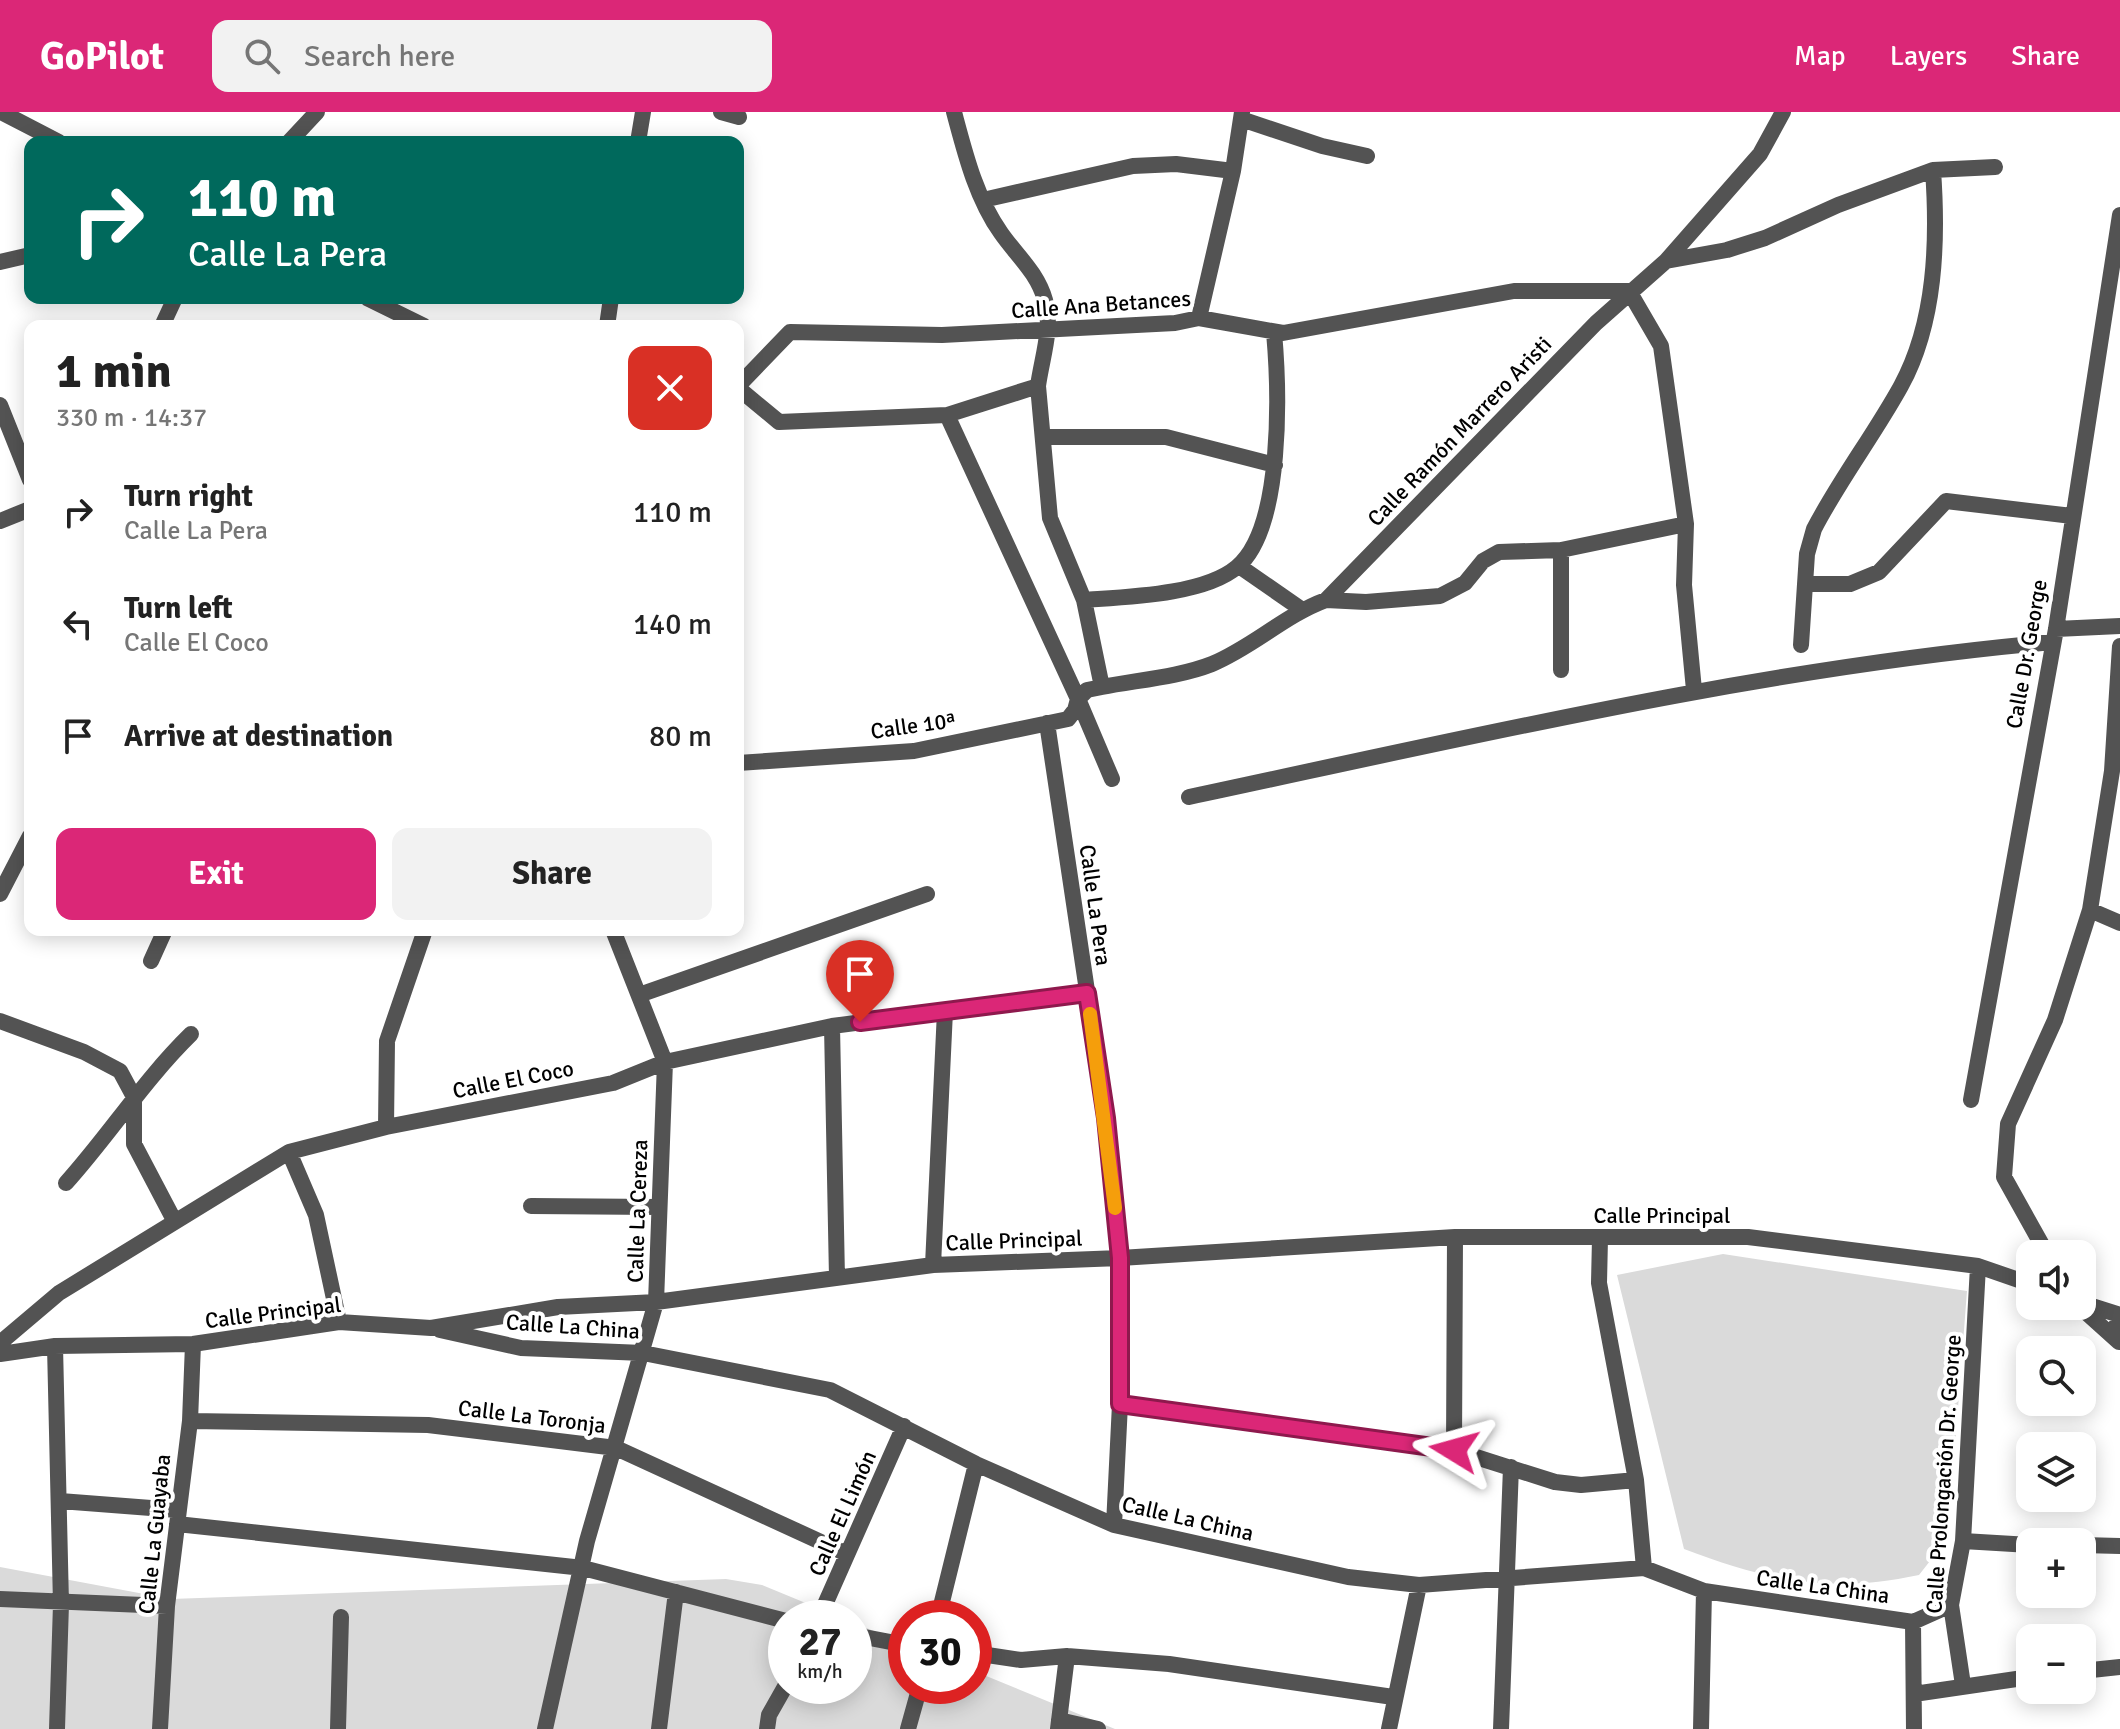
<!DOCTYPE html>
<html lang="en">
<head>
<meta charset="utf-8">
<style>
	body { margin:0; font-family:Signika,sans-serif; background:#f2f2f2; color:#222; height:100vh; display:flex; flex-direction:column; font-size:30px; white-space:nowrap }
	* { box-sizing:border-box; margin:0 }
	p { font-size:26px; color:#767676 }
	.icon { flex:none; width:44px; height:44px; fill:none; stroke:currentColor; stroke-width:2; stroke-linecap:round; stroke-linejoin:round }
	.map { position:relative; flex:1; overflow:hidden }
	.details { position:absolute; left:24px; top:208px; width:720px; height:616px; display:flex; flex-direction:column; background:#fff; border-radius:16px; box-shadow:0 4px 20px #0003 }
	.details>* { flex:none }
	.banner { position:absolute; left:24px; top:24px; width:720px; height:168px; border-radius:16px; box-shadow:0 4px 20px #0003; background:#00695c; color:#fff; overflow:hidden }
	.controls { position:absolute; left:2016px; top:1128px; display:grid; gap:16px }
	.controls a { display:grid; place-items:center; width:80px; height:80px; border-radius:16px; background:#fff; box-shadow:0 4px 20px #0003; font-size:40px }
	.speed { position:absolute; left:768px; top:1488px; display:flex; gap:16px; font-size:40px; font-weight:700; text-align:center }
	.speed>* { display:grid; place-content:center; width:104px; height:104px; border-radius:50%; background:#fff; box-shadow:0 4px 20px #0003; line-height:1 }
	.speed small { font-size:20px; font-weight:400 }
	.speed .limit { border:12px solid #d22; background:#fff; color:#111 }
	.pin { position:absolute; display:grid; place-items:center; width:68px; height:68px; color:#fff; margin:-82px -34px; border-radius:50% 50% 50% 0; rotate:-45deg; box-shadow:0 0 8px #0007 }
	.pin .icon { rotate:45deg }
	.me { position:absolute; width:88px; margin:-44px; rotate:278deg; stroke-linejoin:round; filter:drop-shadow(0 0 6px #0008) }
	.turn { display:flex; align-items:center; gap:28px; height:168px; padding:0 32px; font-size:36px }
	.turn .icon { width:104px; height:104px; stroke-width:2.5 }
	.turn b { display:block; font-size:56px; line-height:68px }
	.round { display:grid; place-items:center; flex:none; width:84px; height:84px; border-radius:16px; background:#f2f2f2 }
	.summary { display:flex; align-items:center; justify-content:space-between; height:136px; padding:0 32px }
	h1 { font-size:48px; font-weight:700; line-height:60px }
	.cta { display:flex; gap:16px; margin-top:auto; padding:16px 32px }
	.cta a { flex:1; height:92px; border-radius:16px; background:#db2777; color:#fff; font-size:32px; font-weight:700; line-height:92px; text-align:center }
	.cta a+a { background:#f2f2f2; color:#222 }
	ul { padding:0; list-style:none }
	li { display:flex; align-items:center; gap:24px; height:112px; padding:0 32px }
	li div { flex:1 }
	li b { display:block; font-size:30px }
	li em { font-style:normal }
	header { display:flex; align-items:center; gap:48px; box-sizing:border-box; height:112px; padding:0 40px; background:#db2777; color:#fff }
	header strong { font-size:38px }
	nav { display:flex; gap:44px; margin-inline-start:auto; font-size:28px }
	.search { width:560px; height:72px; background:#f2f2f2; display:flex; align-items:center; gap:20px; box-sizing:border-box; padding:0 28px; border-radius:16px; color:#767676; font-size:30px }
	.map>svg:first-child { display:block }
	.green { fill:#dadada }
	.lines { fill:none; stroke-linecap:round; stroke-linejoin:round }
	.street { stroke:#535353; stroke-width:16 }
	.route-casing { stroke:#8e194d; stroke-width:20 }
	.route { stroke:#db2777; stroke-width:14 }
	.slow { stroke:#f59e0b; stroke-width:14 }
	.labels { text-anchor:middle; stroke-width:8; stroke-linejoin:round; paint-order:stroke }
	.street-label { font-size:22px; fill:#000; stroke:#fff }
</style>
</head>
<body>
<header>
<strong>GoPilot</strong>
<div class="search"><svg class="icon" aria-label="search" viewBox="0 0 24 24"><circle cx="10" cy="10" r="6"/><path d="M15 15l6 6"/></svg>Search here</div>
<nav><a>Map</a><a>Layers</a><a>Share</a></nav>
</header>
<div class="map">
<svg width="2120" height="1617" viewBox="0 0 2120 1617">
	<rect width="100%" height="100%" fill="#fff"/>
	<!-- green -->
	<path class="green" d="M1723,1142L1967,1179L1948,1426L1919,1463C1829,1482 1769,1469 1684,1437L1617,1163Z
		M0,1455L171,1487L726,1467L762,1473L842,1506H786V1574H854V1511L906,1532V1574H974V1559L1115,1617H0Z"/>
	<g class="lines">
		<!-- street -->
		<path class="street" d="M1,0L59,30
			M721,0L739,5
			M1241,7L1322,34L1367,44
			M289,30L317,0
			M638,30L643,0
			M983,88L1133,54L1176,52L1233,59
			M1666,149L1727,138L1765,126L1838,93L1933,58L1995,55
			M0,150L30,143
			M367,186L424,214
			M1199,206L1233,59L1242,0
			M162,214L175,186
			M607,214L611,186
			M738,274L790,220L942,223L1175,211L1199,206L1283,221L1514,179H1629L1661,234L1686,412L1684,473L1694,578
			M1038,274L1050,406L1084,488L1102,575L1087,578L1078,587L1112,667
			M738,276L779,310L947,303L1038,274C1042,245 1053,216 1045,188C1037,160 1017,144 1001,121C976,86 965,41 954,0
			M0,293L30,368
			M1043,325H1166L1275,353
			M0,409L30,397
			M1561,438V558
			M1239,454L1301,497
			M1805,472H1850L1879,460L1946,389L2072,404
			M1084,488C1126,485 1204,483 1237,455C1284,416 1279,276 1274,220
			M1326,488L1366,490L1440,484L1465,471L1483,449L1499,440L1561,438L1686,412
			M2056,517L2120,514
			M1801,533L1807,442L1814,417C1840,367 1874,323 1901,274C1936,210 1938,128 1933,58
			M1102,575C1138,568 1179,565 1212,552C1253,535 1285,503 1326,488L1596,211L1666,149L1760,42L1783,0
			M1047,611L1106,1006L1120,1146V1292L1114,1413
			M738,651L914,639L1068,607L1075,598L1078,587L947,303
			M1189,685C1475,624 1761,556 2053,530
			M0,782L30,724
			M2090,798L2120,811
			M151,849L165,818
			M639,883L927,782
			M0,909L84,940L120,959L134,985V1032L175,1110
			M832,914L837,1166
			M1971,988L2056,517L2120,103
			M386,1015L387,929L425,818
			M289,1040L316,1103L339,1210
			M66,1071C110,1022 144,968 191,922
			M531,1094L658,1095
			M1600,1126L1599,1171L1636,1368L1644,1456
			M2047,1142L2004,1065L2008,1012L2055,908L2090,798L2112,659L2120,534
			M933,1153L945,899
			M2082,1191L2120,1203L2113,1223
			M2079,1194L2119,1230
			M440,1218L521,1236L643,1241L830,1278L976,1352L1114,1413L1348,1465L1419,1473L1644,1456L1704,1479L1913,1510
			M0,1231L59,1181L289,1040L386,1015L613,971L665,950L832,914L1087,881
			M55,1234L61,1492L57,1617
			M0,1242L55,1234L193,1232L339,1210L431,1216L558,1195L656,1190L933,1153L1120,1146L1455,1125H1748L1978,1154L2030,1172
			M1120,1292L1454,1338L1555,1370L1581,1373L1636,1368
			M190,1309L428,1313L616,1336L847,1442
			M1454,1338L1455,1125
			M60,1389L177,1398
			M177,1412L583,1456L786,1509
			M1963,1429L2030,1433
			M2082,1433L2120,1434
			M0,1487L167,1494
			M819,1506L904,1314
			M938,1506L976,1352
			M1913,1510L1914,1617
			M1913,1510L1951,1493
			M854,1523L906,1533
			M974,1541L1021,1548L1067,1544L1169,1552L1393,1585
			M2082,1559L2120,1555
			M1963,1573L1951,1493L1963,1429L1978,1154
			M1914,1582L2030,1565
			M1059,1608L1098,1617
			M160,1617L167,1494L190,1309L193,1232
			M338,1617L341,1505
			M545,1617L587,1429L656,1190L665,950L613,818
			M659,1617L676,1480
			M767,1617L769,1603L786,1573
			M908,1617L920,1574
			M1058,1617L1067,1544
			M1389,1617L1419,1473
			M1501,1617L1511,1355
			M1701,1617L1704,1479"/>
	</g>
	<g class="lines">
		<defs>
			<path id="route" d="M860,910L1087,881L1106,1006L1120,1146V1292L1454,1338"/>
		</defs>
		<!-- route casing -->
		<use href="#route" class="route-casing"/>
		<!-- route -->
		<use href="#route" class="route"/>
		<!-- slow -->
		<path class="slow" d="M1090,902L1115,1096"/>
	</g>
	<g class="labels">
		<!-- street labels -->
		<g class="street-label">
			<text transform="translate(1101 192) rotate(-4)" y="8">Calle Ana Betances</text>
			<text transform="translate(1459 319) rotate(-46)" y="8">Calle Ramón Marrero Aristi</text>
			<text transform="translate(2026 542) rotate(-80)" y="8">Calle Dr. George</text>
			<text transform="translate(913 613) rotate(-8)" y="8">Calle 10ª</text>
			<text transform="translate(1096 793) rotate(82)" y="8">Calle La Pera</text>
			<text transform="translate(513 967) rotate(-11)" y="8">Calle El Coco</text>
			<text transform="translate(637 1099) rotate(-88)" y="8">Calle La Cereza</text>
			<text x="1662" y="1111">Calle Principal</text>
			<text transform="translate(1014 1128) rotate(-2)" y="8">Calle Principal</text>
			<text transform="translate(273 1200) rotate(-7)" y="8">Calle Principal</text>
			<text transform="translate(573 1214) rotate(4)" y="8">Calle La China</text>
			<text transform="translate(532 1304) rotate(7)" y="8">Calle La Toronja</text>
			<text transform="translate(1943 1362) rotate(-86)" y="8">Calle Prolongación Dr. George</text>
			<text transform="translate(842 1401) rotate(-66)" y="8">Calle El Limón</text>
			<text transform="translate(1188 1406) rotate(13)" y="8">Calle La China</text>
			<text transform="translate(154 1422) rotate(-84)" y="8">Calle La Guayaba</text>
			<text transform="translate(1823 1474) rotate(8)" y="8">Calle La China</text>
		</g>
	</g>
</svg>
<div class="controls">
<a><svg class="icon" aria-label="sound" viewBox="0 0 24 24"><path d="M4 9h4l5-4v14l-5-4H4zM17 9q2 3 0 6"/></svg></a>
<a><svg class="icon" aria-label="search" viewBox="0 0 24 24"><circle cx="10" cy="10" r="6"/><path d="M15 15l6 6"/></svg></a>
<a><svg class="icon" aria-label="layers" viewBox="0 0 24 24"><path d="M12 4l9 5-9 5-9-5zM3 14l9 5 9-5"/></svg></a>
<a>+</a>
<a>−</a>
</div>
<div class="speed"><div>27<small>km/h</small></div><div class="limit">30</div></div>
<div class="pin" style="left:860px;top:910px;background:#d93025"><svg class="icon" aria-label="arrive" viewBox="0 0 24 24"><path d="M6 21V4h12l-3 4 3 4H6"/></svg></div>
<svg class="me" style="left:1454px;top:1338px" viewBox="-20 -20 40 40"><path d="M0-17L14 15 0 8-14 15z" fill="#db2777" stroke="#fff" stroke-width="4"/></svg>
<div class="banner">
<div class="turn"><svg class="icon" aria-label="right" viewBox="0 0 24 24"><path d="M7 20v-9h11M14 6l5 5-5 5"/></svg><div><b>110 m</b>Calle La Pera</div></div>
</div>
<section class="details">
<div class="summary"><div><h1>1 min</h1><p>330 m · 14:37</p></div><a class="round" style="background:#d93025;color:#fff"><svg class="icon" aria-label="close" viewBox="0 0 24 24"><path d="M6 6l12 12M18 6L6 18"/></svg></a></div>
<ul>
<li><svg class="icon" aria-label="right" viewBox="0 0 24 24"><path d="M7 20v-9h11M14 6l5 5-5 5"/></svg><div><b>Turn right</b><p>Calle La Pera</p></div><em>110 m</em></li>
<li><svg class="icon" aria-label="left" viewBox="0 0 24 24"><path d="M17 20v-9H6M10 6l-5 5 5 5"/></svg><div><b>Turn left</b><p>Calle El Coco</p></div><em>140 m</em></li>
<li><svg class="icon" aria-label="arrive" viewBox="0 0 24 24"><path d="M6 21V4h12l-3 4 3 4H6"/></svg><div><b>Arrive at destination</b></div><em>80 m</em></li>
</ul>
<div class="cta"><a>Exit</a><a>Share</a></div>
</section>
</div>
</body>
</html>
